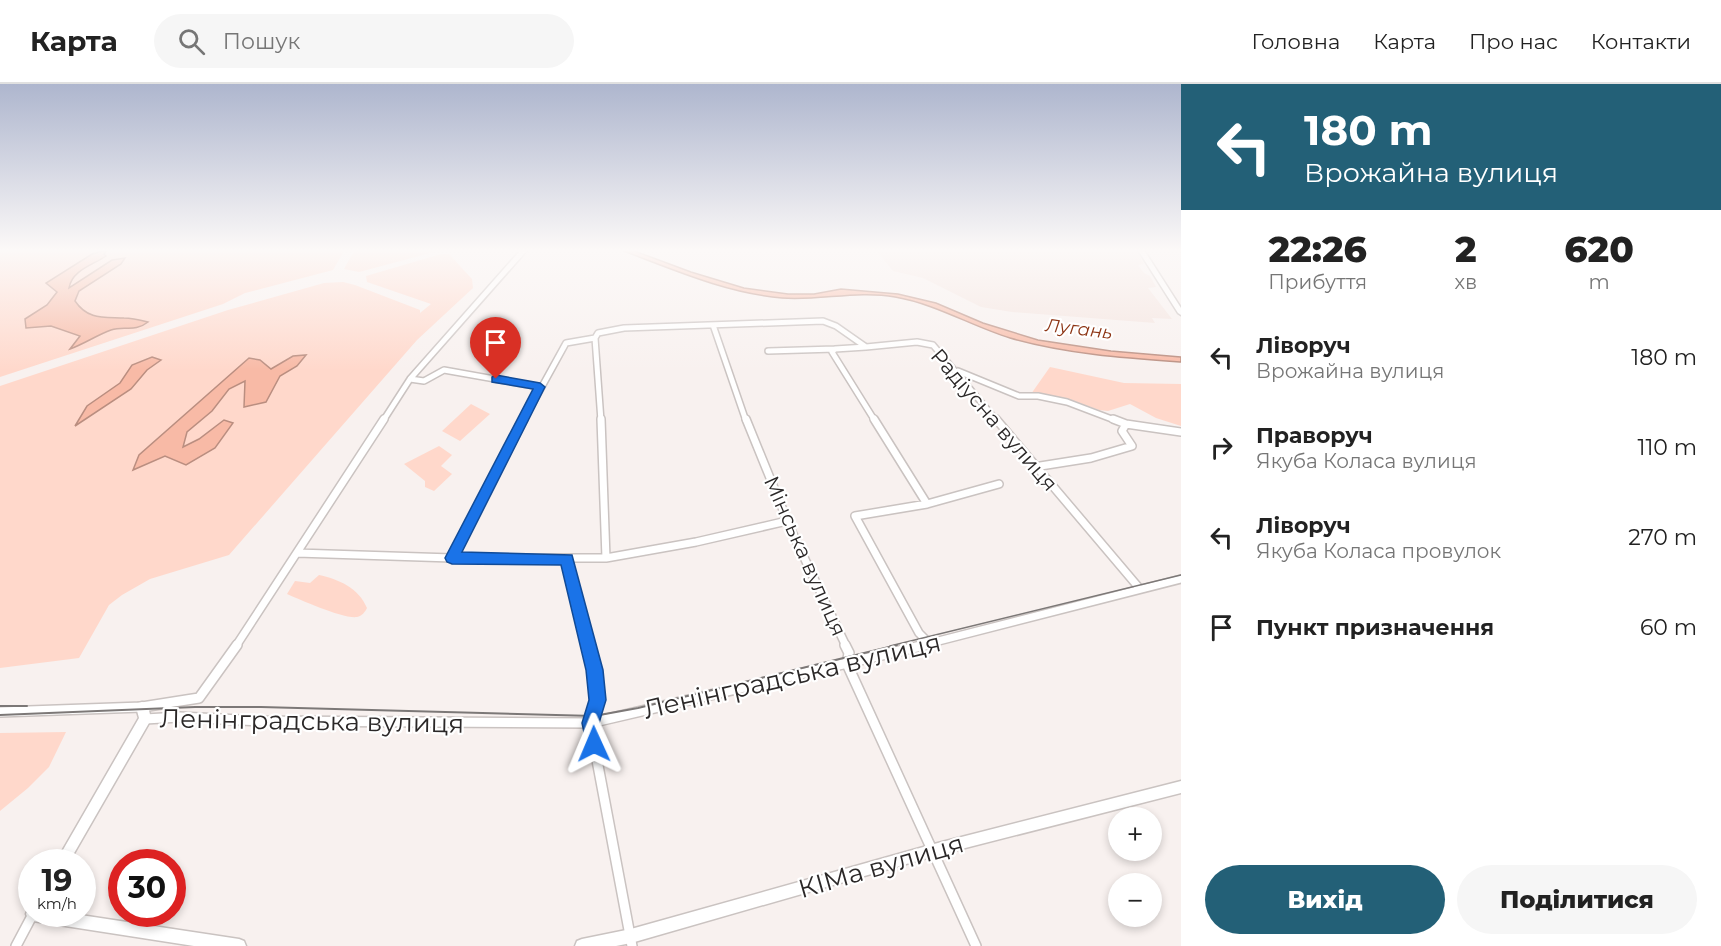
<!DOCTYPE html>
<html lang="uk">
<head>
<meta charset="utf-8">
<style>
	body { margin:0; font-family:Montserrat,sans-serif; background:#f6f6f6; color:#222; height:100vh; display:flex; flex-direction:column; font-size:22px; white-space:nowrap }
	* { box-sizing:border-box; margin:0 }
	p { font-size:20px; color:#767676 }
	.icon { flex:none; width:33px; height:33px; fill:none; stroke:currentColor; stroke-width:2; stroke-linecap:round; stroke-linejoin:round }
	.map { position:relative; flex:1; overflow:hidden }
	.sheet { display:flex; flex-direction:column; background:#fff; width:540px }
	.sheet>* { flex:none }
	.banner { background:#236077; color:#fff; overflow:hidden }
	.controls { position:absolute; left:1108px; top:723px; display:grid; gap:12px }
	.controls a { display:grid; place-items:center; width:54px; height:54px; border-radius:50%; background:#fff; box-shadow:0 3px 9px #0003; font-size:30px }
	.speed { position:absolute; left:18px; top:765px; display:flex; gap:12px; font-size:30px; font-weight:700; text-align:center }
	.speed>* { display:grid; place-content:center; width:78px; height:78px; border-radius:50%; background:#fff; box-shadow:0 3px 9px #0003; line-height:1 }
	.speed small { font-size:15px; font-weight:400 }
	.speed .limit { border:9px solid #d22; background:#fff; color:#111 }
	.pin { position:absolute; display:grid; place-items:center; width:51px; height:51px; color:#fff; margin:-62px -26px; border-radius:50% 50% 50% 0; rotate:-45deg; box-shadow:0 0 6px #0007 }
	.pin .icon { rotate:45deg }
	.me { position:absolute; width:66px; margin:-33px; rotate:359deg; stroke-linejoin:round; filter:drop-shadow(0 0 4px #0008) }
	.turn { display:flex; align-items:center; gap:21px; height:126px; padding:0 24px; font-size:27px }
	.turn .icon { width:78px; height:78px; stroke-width:2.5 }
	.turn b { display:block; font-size:42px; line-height:51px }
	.eta { display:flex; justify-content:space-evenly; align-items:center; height:102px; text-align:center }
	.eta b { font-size:36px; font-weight:800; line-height:42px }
	.button { display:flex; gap:12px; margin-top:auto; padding:12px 24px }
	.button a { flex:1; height:69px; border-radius:36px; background:#236077; color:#fff; font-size:24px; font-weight:800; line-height:69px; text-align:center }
	.button a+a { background:#f6f6f6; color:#222 }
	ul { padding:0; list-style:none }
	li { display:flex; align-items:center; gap:18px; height:90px; padding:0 24px }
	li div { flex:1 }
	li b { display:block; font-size:22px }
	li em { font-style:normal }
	header { display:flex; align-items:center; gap:36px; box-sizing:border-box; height:84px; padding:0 30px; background:#fff; border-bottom:2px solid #e0e0e0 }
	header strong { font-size:28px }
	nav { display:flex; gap:33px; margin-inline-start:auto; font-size:21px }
	.search { width:420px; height:54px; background:#f6f6f6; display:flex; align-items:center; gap:15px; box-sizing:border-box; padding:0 21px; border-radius:33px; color:#767676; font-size:22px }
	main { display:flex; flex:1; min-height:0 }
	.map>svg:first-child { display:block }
	.built { fill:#f4e4df }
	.green { fill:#ffd8cb }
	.water { fill:#f8baa6; stroke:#ba8e80; stroke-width:1.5 }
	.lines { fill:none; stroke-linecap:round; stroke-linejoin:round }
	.street-far2-casing { stroke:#cac3c1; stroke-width:8 }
	.street-far1-casing { stroke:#cac3c1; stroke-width:10 }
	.street-casing { stroke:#cac3c1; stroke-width:12 }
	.secondary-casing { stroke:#cac3c1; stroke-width:3 }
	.street-far2 { stroke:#fff; stroke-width:5 }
	.street-far1 { stroke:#fff; stroke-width:7 }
	.street { stroke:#fff; stroke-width:9 }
	.secondary { fill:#fff; fill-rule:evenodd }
	.tram-far1 { stroke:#7c7877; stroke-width:1.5 }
	.tram { stroke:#7c7877; stroke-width:2 }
	.route { fill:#1a73e8; stroke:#114b97; stroke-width:1.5 }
	.labels { text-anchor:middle; stroke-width:4.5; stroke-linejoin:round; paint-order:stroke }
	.far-water-label { font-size:18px; font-style:italic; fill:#8d3515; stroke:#fff }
	.street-label { font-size:21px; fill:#2b2828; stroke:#fff }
	.near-street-label { font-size:26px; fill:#2b2828; stroke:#fff }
</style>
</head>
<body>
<header>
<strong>Карта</strong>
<div class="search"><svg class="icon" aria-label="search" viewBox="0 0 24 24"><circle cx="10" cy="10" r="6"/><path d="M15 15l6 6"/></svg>Пошук</div>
<nav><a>Головна</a><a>Карта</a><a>Про нас</a><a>Контакти</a></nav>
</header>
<main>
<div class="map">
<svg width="1181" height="862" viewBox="0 0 1181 862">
	<rect width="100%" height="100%" fill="#f8f1ef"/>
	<!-- built -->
	<path class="built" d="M876,166H1136L1144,180L1138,181L1144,189L1150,192L1156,203L1148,204L1172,235L1152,234L1155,239L1012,228L981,223L923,194L893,187Z"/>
	<!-- green -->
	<path class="green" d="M0,166H341L344,167L333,186L245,209L223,220L0,293Z
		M354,167H433L434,168L359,188L344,185Z
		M441,170H449L472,195L473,204L417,256L229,471L150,495L122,511L109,521L79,574L0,584V302L228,226L324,199L343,198L355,201L420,226V229L431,220L367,198L366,192Z
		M1050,283L1124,299L1181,300V342L1156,334L1130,320L1108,327L1099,326L1066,314L1031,310Z
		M471,320L490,330L460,357L442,347Z
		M439,362L452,371L441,382L452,390L434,407L425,403V397L404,380Z
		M319,491C338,495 359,504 367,524C365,528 362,532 357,533C343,535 301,516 287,510L295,497L310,499Z
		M66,648L49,683L28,704L0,727V649Z"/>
	<!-- water -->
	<path class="water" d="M107,166L104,170L106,172C93,181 72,186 69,204L112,176L125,174L121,180L79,207L75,217C88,236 103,233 124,234C132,234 140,236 148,238C134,249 125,241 111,246C97,251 84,260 70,265L80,252L51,242L26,244L25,235L47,221L57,208L46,199L92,170Z
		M621,166H632L691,188L744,204L788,210H814L841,205L898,210L936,219L983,239L1038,256L1111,267L1181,273V278C1124,274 1066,270 1010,254C971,242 936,220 895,213C857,206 820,217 782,214C726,209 674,186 621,166Z
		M306,271L297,282L280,292L266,318L244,323L245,297L229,305L212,327L187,348L183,363L199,355L224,336L233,339L215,364L186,381L165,372L133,386L139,371L249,274L260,276L271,285L293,272Z
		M152,273L161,276L147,286L131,305L75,342L87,322L120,299L132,281Z"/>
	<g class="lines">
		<defs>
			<path id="street-far2" d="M713,241L746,337
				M595,254L601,337
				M866,263L835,265L832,268L875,337
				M768,267L835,265
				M958,287L1019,312H1038L1067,318L1117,337
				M410,295L424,297L444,286L540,303
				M383,337L410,295L524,166
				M523,337L566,259L595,254L598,249L624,244L823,237L836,242L866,263L917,258L933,261L997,337"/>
			<path id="street-far1" d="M601,335L606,474
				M746,335L792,448L846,562
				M874,335L927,420L855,432L919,549L929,559
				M996,335L1140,505
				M1113,335L1126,340L1181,348
				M1034,383L1091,374L1132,362L1122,347L1126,340
				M927,420L999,400
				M297,469L452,474H606L696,458L787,437
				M452,474L524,335
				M567,475L590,562
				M236,562L384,335
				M919,562L1181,495"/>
			<path id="street" d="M590,561C596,588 598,612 590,639L632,862
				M845,561L849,569L847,580L976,862
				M0,628L142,623L199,614L237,561
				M145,635L180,633L260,637L590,639L925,561
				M16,862L33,830"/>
			<path id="secondary" d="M1138,166H1144L1181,224V231L1178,229Z
				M142,618L146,619C149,625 152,633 149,639L69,778H56L139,634L136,623L138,619Z
				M1181,697V709L934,772L631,859L616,862H575L577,857L582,855L631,845L934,760Z
				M32,824V830H74L239,855L244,857L246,862H194L33,837L28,835L26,830L28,825Z"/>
		</defs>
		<!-- street-far2 casing -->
		<use href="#street-far2" class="street-far2-casing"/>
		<!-- street-far1 casing -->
		<use href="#street-far1" class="street-far1-casing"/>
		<!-- street casing -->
		<use href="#street" class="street-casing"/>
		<!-- secondary casing -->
		<use href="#secondary" class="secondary-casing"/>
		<!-- street-far2 -->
		<use href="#street-far2" class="street-far2"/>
		<!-- street-far1 -->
		<use href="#street-far1" class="street-far1"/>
		<!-- street -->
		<use href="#street" class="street"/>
		<!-- secondary -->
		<use href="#secondary" class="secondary"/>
		<!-- tram-far1 -->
		<path class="tram-far1" d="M890,562L1181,491"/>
		<!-- tram -->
		<path class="tram" d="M0,622H27
			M0,631L195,623H261L594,632L638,624L897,561"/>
	</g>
	<!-- sky -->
	<linearGradient id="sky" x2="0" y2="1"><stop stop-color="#aeb6ce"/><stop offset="0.58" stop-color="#fcf9f8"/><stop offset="1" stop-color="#fcf9f8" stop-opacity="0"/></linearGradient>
	<rect width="1181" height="287" fill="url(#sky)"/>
	<!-- route -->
	<path class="route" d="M496,291L540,299L545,303L462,468L572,471L603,586L606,616L599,639L603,660L601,667L594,669L588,667L582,639L589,616L586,586L561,481L452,480L447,478L445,474L533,305L492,298V293Z"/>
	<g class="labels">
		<!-- far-water labels -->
		<g class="far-water-label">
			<text transform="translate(1079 245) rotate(7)" y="6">Лугань</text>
		</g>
		<!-- street labels -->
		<g class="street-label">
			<text transform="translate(994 336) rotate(49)" y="7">Радіусна вулиця</text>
			<text transform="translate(805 472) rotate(66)" y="7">Мінська вулиця</text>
		</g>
		<!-- near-street labels -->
		<g class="near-street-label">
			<text transform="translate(792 592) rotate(-13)" y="9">Ленінградська вулиця</text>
			<text transform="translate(312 637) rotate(1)" y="9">Ленінградська вулиця</text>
			<text transform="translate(881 782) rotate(-16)" y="9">КІМа вулиця</text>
		</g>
	</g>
</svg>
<div class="controls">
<a>+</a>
<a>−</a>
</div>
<div class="speed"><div>19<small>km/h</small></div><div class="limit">30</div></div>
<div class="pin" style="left:496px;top:295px;background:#d93025"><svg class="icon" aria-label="arrive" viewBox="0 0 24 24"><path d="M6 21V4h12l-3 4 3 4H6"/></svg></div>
<svg class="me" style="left:594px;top:660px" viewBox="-20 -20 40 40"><path d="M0-17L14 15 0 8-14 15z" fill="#1a73e8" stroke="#fff" stroke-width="4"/></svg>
</div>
<section class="sheet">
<div class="banner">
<div class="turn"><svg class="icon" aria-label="left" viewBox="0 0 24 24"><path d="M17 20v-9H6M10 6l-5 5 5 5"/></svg><div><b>180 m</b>Врожайна вулиця</div></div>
</div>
<div class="eta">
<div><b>22:26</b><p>Прибуття</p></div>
<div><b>2</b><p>хв</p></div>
<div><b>620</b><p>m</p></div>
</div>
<ul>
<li><svg class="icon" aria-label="left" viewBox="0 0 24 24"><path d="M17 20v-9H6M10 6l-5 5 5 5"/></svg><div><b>Ліворуч</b><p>Врожайна вулиця</p></div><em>180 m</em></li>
<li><svg class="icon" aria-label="right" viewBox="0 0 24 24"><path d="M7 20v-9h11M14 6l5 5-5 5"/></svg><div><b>Праворуч</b><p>Якуба Коласа вулиця</p></div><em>110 m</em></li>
<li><svg class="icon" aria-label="left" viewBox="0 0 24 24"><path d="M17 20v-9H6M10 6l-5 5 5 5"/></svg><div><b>Ліворуч</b><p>Якуба Коласа провулок</p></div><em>270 m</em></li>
<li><svg class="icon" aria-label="arrive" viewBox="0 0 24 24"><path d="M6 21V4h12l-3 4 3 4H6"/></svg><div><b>Пункт призначення</b></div><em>60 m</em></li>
</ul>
<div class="button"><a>Вихід</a><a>Поділитися</a></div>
</section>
</main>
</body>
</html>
